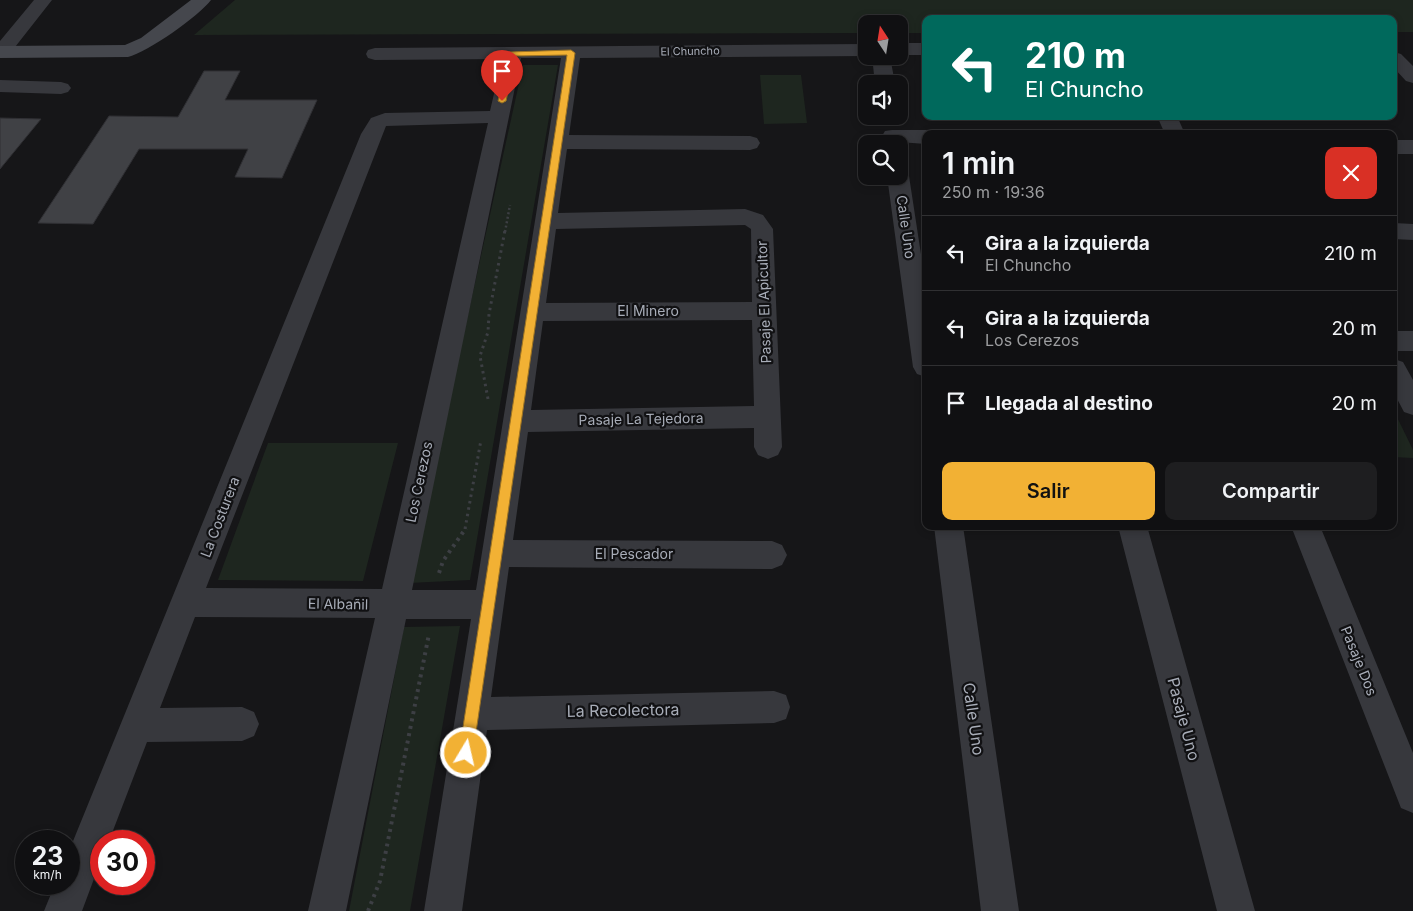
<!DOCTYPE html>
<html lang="es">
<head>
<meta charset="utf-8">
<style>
	body { margin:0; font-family:Inter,sans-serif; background:#1e1e20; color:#f1f3f6; height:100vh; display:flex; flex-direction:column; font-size:19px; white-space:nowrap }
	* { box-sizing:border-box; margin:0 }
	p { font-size:16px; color:#9c9d9f }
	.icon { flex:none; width:28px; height:28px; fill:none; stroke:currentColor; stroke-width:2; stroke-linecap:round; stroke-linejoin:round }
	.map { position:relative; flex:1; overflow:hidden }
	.details { position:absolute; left:922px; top:130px; width:475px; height:400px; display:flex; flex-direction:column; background:#101012; border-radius:10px; box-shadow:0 2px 8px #0003,0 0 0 1px #303032 }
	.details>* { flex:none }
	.guide { position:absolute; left:922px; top:15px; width:475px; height:105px; border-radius:10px; box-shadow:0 2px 8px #0003,0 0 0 1px #303032; background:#00695c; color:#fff; overflow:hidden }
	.needle { width:32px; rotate:348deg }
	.tools { position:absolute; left:858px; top:15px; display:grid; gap:10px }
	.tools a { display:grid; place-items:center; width:50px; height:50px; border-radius:10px; background:#101012; box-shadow:0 2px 8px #0003,0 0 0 1px #303032; font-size:25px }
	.speed { position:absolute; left:15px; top:830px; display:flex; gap:10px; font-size:25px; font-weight:700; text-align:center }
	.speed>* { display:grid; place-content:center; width:65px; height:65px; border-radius:50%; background:#101012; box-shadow:0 2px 8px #0003,0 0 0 1px #303032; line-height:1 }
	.speed small { font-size:12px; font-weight:400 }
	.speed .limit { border:8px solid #d22; background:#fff; color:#111 }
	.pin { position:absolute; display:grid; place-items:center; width:42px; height:42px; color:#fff; margin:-51px -21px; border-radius:50% 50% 50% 0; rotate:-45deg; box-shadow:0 0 5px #0007 }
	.pin .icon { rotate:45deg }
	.me { position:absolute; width:55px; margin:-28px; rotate:9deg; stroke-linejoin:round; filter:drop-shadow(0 0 4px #0008) }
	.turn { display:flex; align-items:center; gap:18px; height:105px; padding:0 20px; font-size:22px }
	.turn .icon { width:65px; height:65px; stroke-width:2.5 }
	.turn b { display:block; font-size:35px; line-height:42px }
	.round { display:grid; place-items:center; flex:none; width:52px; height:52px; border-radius:10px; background:#1e1e20 }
	.summary { display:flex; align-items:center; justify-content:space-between; height:85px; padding:0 20px }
	h1 { font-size:30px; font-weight:600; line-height:38px }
	.action { display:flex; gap:10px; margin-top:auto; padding:10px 20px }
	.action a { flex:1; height:58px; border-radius:10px; background:#f2b134; color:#111; font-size:20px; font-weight:600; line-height:58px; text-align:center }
	.action a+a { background:#1e1e20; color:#f1f3f6 }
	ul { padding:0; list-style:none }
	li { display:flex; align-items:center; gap:15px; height:75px; padding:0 20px; border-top:1px solid #303032 }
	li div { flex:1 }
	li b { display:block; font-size:19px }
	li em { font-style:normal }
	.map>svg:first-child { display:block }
	.green { fill:#1e261f }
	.building { fill:#404145; stroke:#303034 }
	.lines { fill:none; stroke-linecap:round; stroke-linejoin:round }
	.path-far2 { stroke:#3d3f44; stroke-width:2.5; stroke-dasharray:2 2.5; stroke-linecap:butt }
	.path-far1 { stroke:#3d3f44; stroke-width:3; stroke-dasharray:2.5 4; stroke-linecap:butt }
	.path { stroke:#3d3f44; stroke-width:4; stroke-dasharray:3 4.5; stroke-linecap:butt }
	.street { fill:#37383d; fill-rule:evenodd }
	.secondary { fill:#45474d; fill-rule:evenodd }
	.route { fill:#f2b134; stroke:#9d7322 }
	.labels { text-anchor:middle; stroke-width:4.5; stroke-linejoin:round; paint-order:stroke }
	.far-street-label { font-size:11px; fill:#a8adb8; stroke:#111113 }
	.street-label { font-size:14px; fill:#a8adb8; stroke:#111113 }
	.near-street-label { font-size:16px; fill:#a8adb8; stroke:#111113 }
</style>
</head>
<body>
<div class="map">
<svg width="1413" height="911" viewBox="0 0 1413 911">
	<rect width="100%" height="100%" fill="#161618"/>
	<!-- green -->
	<path class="green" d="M235,0H1413V32H1394V19H926V33H899V24H866V33L194,35Z
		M523,65H558L470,580L409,583Z
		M760,75H801L807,123L764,124Z
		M1394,411L1413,450V458L1394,457Z
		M268,443H398L363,581L218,580Z
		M460,626L410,911H349L404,627Z"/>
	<!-- building -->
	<path class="building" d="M204,71H240L225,100H317L282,178L235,177L248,149H139L93,224L38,223L109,116L178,117Z
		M0,118L41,119L0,169Z"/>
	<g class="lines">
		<!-- path-far2 -->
		<path class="path-far2" d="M505,232L510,205"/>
		<!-- path-far1 -->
		<path class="path-far1" d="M488,399L480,356L488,332L489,314L505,230
			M465,529L481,440"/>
		<!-- path -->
		<path class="path" d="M439,573L443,561L466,528
			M368,911L380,881L429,634"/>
		<!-- street -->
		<path class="street" d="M34,0H52L8,56L0,57V41Z
			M899,43H926V55H899Z
			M866,44V56L580,58L569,135L750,136L757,138L760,143L757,148L750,150L567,149L558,213L745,209L763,215L773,229L782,447L778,455L768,459L758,455L754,447V428L528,432L513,540L772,541L782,545L787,555L782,565L772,569L509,567L491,697L774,691L786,695L790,707L786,719L774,723L487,730L462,911H424L471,619H406L346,911H308L375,618L195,617L160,708L242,707L254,712L259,724L254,736L242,741L147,742L109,841H101V860L82,911H44L55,884H69V851L361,134L371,118L385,113L490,111L502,59L375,60L368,58L366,54L368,50L375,48ZM521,58H561L476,590H412ZM488,123L382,589L206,588L386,126ZM745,225L751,229L752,302L546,303L556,229ZM752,320L754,406L531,410L543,321Z
			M1394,52L1401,54L1413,66V83L1406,81L1394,68Z
			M872,56H890L895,84H875Z
			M0,80L61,82L68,84L71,88L68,92L61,94L0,92Z
			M1157,116H1177L1185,134H1165Z
			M892,130H926L934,134H926V144L885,141L882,136L885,131Z
			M1394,140H1413V154H1394Z
			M899,169L906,171L909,176L926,287V377L917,374L913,367L887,176H899Z
			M1394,223L1413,224V240L1394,239Z
			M1394,331H1413V351H1394Z
			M1394,359L1403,362L1413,380V415L1404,412L1394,393Z
			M934,526H963L1019,911H981Z
			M1118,526H1147L1255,911H1217Z
			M1291,526H1320L1413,753V813L1401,808Z"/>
		<!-- secondary -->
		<path class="secondary" d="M191,0H211C199,16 148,52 128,57L0,58V46L125,45L141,38Z"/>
	</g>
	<!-- route -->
	<path class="route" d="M571,50L575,53L473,753L471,758L466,760L461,758L459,753L567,55L516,56L506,101L502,103L498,101L510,52Z"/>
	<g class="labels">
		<!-- far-street labels -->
		<g class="far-street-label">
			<text transform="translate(690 51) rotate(-1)" y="4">El Chuncho</text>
		</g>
		<!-- street labels -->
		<g class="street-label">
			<text transform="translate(906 227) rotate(82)" y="5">Calle Uno</text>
			<text transform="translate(764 302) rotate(-92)" y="5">Pasaje El Apicultor</text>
			<text x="648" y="316">El Minero</text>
			<text transform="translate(641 419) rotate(-1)" y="5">Pasaje La Tejedora</text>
			<text transform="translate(419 482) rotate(-78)" y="5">Los Cerezos</text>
			<text transform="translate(220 517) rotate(-69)" y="5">La Costurera</text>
			<text x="634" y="559">El Pescador</text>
			<text transform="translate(338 604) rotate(1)" y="5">El Albañil</text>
			<text transform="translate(1359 661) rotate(68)" y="5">Pasaje Dos</text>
		</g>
		<!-- near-street labels -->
		<g class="near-street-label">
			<text transform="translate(623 710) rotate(-1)" y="6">La Recolectora</text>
			<text transform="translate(974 719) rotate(82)" y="6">Calle Uno</text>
			<text transform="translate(1184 719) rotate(75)" y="6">Pasaje Uno</text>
		</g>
	</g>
</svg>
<div class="tools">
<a><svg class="needle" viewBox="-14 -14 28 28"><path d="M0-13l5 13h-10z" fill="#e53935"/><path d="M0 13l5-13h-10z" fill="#9c9d9f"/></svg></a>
<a><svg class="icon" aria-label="sound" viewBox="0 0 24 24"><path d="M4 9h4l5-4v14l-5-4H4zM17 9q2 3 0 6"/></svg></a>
<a><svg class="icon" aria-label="search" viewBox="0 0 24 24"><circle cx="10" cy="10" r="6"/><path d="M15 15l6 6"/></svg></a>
</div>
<div class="speed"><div>23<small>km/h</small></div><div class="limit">30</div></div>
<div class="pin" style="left:502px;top:101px;background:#d93025"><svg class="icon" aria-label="arrive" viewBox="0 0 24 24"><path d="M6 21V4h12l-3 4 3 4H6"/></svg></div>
<svg class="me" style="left:466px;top:753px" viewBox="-20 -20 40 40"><circle r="17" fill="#f2b134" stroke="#fff" stroke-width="3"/><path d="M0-11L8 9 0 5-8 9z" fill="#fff"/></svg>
<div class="guide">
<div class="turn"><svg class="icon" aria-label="left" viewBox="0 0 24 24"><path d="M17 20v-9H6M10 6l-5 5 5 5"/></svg><div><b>210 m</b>El Chuncho</div></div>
</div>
<section class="details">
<div class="summary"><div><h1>1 min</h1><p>250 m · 19:36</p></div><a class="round" style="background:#d93025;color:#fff"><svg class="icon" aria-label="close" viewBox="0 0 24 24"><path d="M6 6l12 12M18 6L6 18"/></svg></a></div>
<ul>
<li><svg class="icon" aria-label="left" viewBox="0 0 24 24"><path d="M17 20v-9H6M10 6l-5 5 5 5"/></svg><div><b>Gira a la izquierda</b><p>El Chuncho</p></div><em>210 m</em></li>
<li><svg class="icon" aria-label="left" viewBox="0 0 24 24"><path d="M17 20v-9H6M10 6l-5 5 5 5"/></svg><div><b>Gira a la izquierda</b><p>Los Cerezos</p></div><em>20 m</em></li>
<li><svg class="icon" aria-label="arrive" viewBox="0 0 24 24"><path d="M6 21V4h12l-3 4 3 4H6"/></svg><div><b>Llegada al destino</b></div><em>20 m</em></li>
</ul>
<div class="action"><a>Salir</a><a>Compartir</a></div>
</section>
</div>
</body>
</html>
